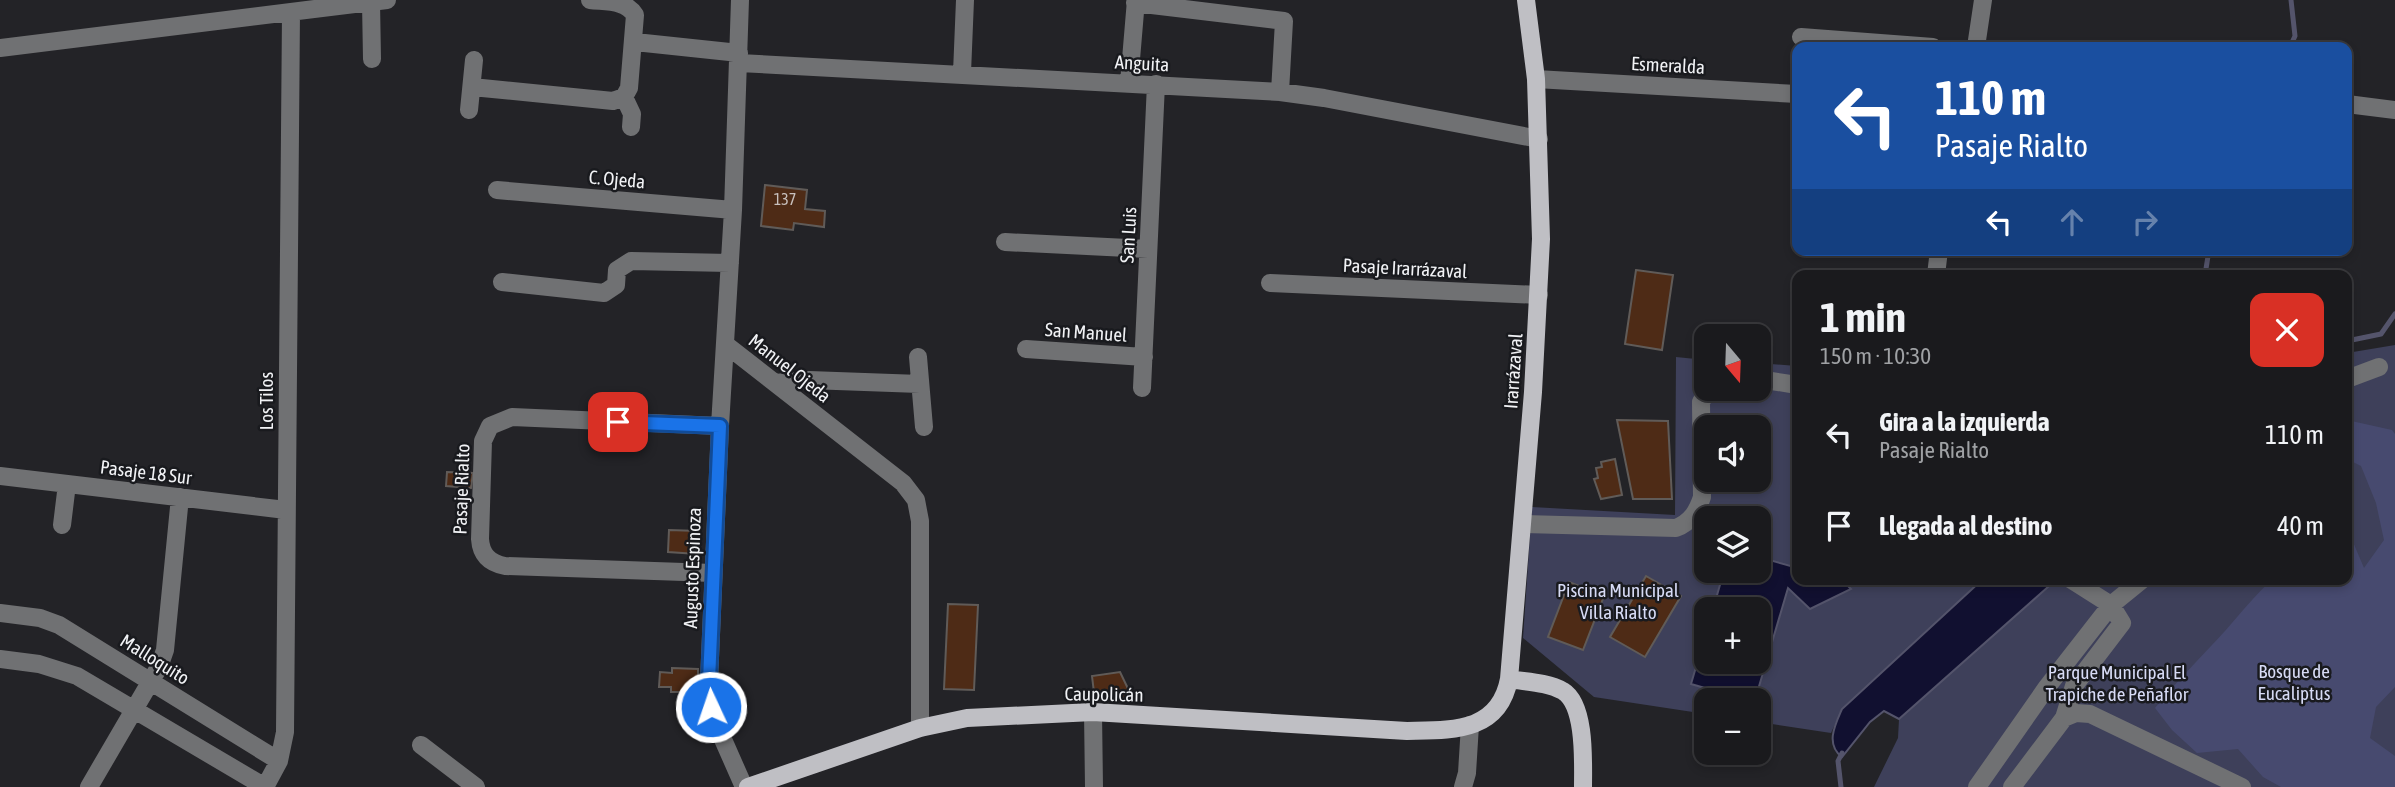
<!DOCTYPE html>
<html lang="es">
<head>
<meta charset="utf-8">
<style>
	body { margin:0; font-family:"Asap Condensed",sans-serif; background:#27272a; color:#f1f3f6; height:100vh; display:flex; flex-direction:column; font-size:26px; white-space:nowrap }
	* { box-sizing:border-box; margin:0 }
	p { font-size:23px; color:#9fa1a4 }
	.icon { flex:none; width:38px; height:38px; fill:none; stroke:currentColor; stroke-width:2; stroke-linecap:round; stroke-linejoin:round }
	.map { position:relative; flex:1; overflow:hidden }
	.panel { position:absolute; left:1792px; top:270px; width:560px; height:315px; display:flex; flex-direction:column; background:#1a1a1d; border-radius:14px; box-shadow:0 4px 10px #0003,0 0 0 2px #38383b }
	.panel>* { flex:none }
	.hud { position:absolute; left:1792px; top:42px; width:560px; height:214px; border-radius:14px; box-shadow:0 4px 10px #0003,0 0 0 2px #38383b; background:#1a4fa0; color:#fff; overflow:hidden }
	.needle { width:46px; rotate:161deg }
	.buttons { position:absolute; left:1694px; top:324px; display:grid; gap:14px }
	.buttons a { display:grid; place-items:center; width:77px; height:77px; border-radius:14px; background:#1a1a1d; box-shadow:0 4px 10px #0003,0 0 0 2px #38383b; font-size:35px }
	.pin { position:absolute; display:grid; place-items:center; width:60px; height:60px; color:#fff; margin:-30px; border-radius:14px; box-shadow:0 4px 10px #0006 }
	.me { position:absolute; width:77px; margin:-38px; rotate:357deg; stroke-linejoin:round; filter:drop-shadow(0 0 5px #0008) }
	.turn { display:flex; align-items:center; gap:24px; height:147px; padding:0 28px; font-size:32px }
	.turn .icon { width:91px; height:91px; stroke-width:2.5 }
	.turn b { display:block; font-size:49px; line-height:60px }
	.lanes { display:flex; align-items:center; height:66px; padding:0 28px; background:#0003; justify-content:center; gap:35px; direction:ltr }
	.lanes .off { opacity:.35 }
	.round { display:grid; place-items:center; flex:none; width:74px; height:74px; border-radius:14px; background:#27272a }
	.head { display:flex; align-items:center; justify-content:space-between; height:119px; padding:0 28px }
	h1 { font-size:42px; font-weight:700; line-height:52px }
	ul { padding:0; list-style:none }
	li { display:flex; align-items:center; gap:21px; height:91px; padding:0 28px }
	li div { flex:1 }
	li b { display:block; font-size:26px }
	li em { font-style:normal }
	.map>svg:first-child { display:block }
	.green { fill:#3e405a; fill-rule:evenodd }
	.forest { fill:#474a6f }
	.water { fill:#111030; stroke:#54546b; stroke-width:2 }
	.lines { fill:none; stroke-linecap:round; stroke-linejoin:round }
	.stream { stroke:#54546b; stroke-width:5 }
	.building { fill:#4e2b16; stroke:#605b58; stroke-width:2 }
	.minor { stroke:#707173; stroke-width:18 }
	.major { stroke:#bfbfc4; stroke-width:18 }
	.route-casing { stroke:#114b97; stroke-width:18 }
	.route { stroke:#1a73e8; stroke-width:12 }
	.labels { text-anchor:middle; stroke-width:5; stroke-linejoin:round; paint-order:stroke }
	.number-label { font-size:16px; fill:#c8c0bd }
	.street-label { font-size:19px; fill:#f1f2f5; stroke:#191a1e }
	.park-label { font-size:19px; fill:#d7dbf5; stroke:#191a1e }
</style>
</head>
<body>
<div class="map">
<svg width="2395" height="787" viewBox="0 0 2395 787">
	<rect width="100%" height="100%" fill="#232327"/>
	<!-- green -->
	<path class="green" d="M2395,345V787H1874L1898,738L1899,719L2057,579H2347V353Z
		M1676,357L1706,360V388H1759V363L1797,366V579H1983L1842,709L1831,733L1759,722V700H1706V714L1594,697L1523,638L1532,507L1675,515ZM1706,427H1759V480H1706ZM1706,518H1759V570H1706ZM1706,609H1759V662H1706Z"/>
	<!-- forest -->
	<path class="forest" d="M2347,420L2392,430L2395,434V687L2376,707L2370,738L2395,756V787H2281L2263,777L2238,749L2197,753L2172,730L2155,708C2177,681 2201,657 2225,631C2241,613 2255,595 2273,579H2347V508L2353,542L2364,568L2384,540L2376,503L2361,466L2347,459Z"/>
	<!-- water -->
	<path class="water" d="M1759,557L1794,567L1797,566V579H1841L1851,589L1810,609L1788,588L1755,700H1747L1691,684L1706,633V662H1759V609H1713L1724,571L1759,570Z
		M1983,579H2057L1899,719L1884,711L1870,722L1842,757C1825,744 1835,725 1842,709Z"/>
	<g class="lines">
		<!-- stream -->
		<path class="stream" d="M2290,47L2295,36L2291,0
			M2205,275L2209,250
			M2347,341L2381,334L2395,314
			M1841,787L1838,761L1842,753"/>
	</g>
	<!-- building -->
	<path class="building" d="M765,185L807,190L805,209L825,211L824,227L794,223L793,230L761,226Z
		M1636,270L1673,275L1662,350L1625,344Z
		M1617,420L1668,421L1672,499H1633Z
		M1615,459L1622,495L1601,499L1594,479L1598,478L1596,468L1602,467L1601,462Z
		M447,472L473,473L471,488L446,486Z
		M669,530L698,531L697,554L668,552Z
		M1646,576L1681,596L1645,657L1610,637Z
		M1569,582L1604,596L1583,650L1548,637Z
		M948,604L978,605L974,690L944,689Z
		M672,668L698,669V692H671V687H659L660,672L672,673Z
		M1120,672L1132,697L1095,701L1092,676Z"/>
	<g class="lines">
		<!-- minor -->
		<path class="minor" d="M740,0L733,210L720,426L709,681L714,719L744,787
			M371,2L372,59
			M1135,3L1284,21L1280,92
			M1801,37L1933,47
			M635,42L739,53
			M1976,47L1983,0
			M0,48L387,0
			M739,63L1280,92L1324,98L1539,139
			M962,73L965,0
			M1536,79L1797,94
			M1129,83L1136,0
			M472,87L613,101L624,97L629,88L635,15C626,0 606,2 590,0
			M624,97L632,114L631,127
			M2347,104L2395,110
			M469,110L474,60
			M497,190L733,210
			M1005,242L1148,249
			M1936,275L1939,250
			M502,282L604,293L616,285L617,270L631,261L730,263
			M1270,283L1539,295
			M725,344L903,483L916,500L920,521V728
			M1026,349L1144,357
			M918,357L924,427
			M1759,379L1797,385
			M2347,379L2379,367
			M775,383L809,380L920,384
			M1142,388L1156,84
			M0,476L286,510
			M1522,524L1676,528C1691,522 1697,512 1702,497L1701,402L1709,388
			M62,525L67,484
			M713,573L505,566C489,563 481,554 480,539L483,441L490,426L512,417L720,426
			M0,613L40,618L59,625L279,761
			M0,659L39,664L77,676L265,787
			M1093,712L1094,787
			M2064,718L2074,686L2122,623L2111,605L2070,579
			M421,745L476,787
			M89,787L159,667L165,650L180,497
			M265,787L279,761L285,732L291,12
			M1463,787L1467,773L1470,725
			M1977,787L2047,687L2111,605L2143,579
			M2012,787L2064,718L2076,713L2090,714L2242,787"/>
		<!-- major -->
		<path class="major" d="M1509,679C1526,682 1547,682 1563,691C1586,705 1583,763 1583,787
			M748,787L920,728L967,718L1093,712L1407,731C1451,730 1499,733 1509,679L1533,392L1541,239L1536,79L1526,0"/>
	</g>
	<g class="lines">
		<defs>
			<path id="route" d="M618,422L720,426L709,681L711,707"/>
		</defs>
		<!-- route casing -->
		<use href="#route" class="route-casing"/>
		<!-- route -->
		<use href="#route" class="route"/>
	</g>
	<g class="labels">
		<!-- number labels -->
		<g class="number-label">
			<text x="785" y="205">137</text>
		</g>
		<!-- street labels -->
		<g class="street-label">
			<text transform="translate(1142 63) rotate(3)" y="7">Anguita</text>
			<text transform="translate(1668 65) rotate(3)" y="7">Esmeralda</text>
			<text transform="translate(617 179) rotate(5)" y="7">C. Ojeda</text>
			<text transform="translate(1128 235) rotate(-87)" y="7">San Luis</text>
			<text transform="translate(1405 268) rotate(3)" y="7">Pasaje Irarrázaval</text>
			<text transform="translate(1086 332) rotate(4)" y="7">San Manuel</text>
			<text transform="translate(790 368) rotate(38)" y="7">Manuel Ojeda</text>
			<text transform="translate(1513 371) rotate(-86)" y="7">Irarrázaval</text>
			<text transform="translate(266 401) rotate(-90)" y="7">Los Tilos</text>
			<text transform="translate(146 472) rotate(7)" y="7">Pasaje 18 Sur</text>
			<text transform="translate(461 489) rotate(-88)" y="7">Pasaje Rialto</text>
			<text transform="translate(692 568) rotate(-88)" y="7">Augusto Espinoza</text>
			<text transform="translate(155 659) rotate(32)" y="7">Malloquito</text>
			<text transform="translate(1104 694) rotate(1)" y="7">Caupolicán</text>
		</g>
		<!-- park labels -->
		<g class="park-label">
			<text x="1618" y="597">Piscina Municipal<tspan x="1618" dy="22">Villa Rialto</tspan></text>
			<text x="2294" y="678">Bosque de<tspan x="2294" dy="22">Eucaliptus</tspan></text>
			<text x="2117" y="679">Parque Municipal El<tspan x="2117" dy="22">Trapiche de Peñaflor</tspan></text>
		</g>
	</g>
</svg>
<div class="buttons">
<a><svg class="needle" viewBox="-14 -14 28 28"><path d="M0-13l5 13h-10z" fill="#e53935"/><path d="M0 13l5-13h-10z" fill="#9fa1a4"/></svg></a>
<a><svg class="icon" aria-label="sound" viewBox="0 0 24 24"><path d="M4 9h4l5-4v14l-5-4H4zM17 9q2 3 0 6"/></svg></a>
<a><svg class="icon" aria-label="layers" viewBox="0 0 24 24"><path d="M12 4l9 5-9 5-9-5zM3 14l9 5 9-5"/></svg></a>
<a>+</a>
<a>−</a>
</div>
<div class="pin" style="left:618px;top:422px;background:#d93025"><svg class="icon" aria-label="arrive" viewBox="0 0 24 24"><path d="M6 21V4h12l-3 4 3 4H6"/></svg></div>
<svg class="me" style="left:711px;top:707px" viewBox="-20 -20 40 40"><circle r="17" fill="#1a73e8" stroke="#fff" stroke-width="3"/><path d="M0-11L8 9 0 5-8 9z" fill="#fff"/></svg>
<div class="hud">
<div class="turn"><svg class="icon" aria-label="left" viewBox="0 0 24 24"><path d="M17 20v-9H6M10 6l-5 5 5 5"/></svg><div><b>110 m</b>Pasaje Rialto</div></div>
<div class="lanes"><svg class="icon" aria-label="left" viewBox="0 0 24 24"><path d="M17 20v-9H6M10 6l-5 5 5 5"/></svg><svg class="icon off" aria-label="ahead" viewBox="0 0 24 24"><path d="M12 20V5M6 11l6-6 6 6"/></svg><svg class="icon off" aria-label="right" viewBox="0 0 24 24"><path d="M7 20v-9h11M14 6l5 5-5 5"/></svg></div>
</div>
<section class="panel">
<div class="head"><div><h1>1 min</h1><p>150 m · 10:30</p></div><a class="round" style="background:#d93025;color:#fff"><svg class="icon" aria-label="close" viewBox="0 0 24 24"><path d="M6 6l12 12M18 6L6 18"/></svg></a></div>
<ul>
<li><svg class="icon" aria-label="left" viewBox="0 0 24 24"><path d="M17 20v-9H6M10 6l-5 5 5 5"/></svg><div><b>Gira a la izquierda</b><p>Pasaje Rialto</p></div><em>110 m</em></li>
<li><svg class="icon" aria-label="arrive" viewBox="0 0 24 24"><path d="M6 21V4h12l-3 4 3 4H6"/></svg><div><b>Llegada al destino</b></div><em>40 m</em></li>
</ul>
</section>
</div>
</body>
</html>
